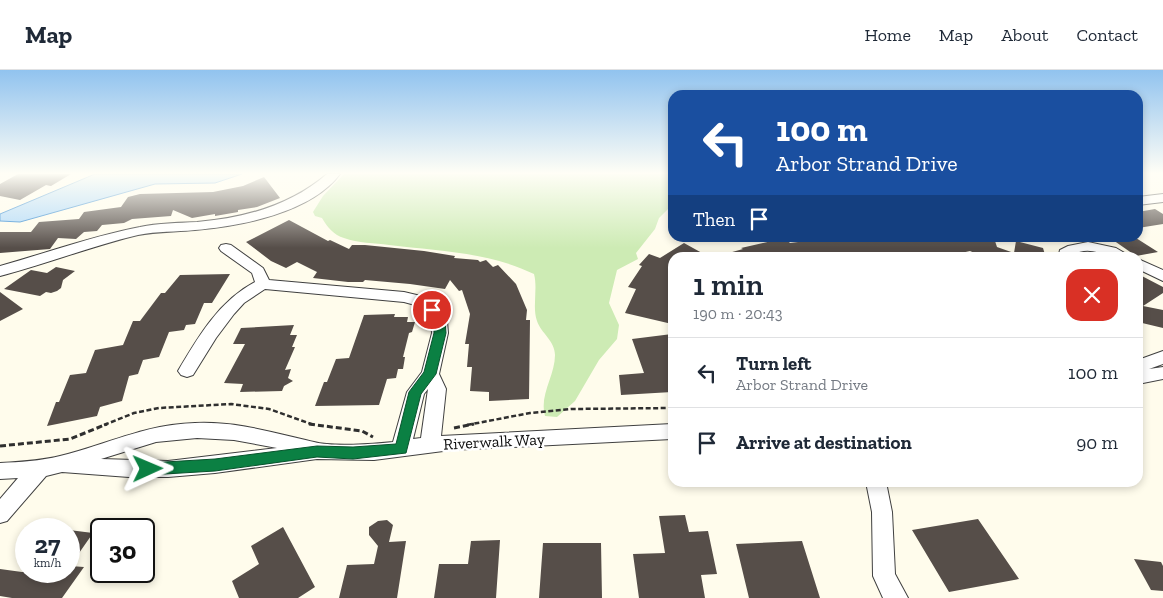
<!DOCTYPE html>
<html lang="en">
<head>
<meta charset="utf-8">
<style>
	body { margin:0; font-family:"Zilla Slab",serif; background:#f6f6f7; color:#1f2937; height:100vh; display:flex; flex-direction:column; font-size:19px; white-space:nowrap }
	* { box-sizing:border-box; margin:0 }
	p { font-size:16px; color:#747a83 }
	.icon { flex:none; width:28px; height:28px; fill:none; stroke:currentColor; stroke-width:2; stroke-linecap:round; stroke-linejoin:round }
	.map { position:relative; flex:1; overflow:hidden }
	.side { position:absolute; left:668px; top:182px; width:475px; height:235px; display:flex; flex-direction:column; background:#fff; border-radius:15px; box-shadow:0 2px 8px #0003 }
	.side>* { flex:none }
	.hud { position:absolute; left:668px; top:20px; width:475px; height:152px; border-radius:15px; box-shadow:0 2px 8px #0003; background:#1a4fa0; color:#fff; overflow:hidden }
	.speed { position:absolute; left:15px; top:448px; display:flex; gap:10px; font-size:25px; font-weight:700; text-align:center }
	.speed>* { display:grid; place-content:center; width:65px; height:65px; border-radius:50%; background:#fff; box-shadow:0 2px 8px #0003; line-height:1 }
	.speed small { font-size:12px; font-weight:400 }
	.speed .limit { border:2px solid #111; border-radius:8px; background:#fff; color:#111 }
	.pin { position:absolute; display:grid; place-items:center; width:42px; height:42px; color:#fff; margin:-21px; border:2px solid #fff; border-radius:50%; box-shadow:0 1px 5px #0007 }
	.me { position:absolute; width:55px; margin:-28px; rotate:89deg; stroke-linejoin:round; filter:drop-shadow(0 0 4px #0008) }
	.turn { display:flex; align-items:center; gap:18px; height:105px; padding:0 25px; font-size:22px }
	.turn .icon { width:65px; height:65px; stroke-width:2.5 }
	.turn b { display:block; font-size:35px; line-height:42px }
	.then { display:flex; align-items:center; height:48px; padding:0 25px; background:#0003; gap:10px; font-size:19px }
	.round { display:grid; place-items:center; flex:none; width:52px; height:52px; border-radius:15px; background:#f6f6f7 }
	.summary { display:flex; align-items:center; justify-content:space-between; height:85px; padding:0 25px }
	h1 { font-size:30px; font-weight:600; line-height:38px }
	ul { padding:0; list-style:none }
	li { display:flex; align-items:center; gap:15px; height:70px; padding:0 25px; border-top:1px solid #e0e1e3 }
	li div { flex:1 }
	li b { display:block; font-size:19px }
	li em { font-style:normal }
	header { display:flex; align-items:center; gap:30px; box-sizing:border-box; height:70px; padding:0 25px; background:#fff; border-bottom:1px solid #e0e1e3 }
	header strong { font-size:24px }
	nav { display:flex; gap:28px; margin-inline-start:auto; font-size:18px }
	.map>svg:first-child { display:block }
	.green { fill:#cdebb4 }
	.water { fill:#afd9f9; stroke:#3289d3 }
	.building { fill:#564e49 }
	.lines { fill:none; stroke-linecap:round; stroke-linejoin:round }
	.minor-casing { stroke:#404040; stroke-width:2 }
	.path-far1 { stroke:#2f2f2f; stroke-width:2.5; stroke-dasharray:5 2.5; stroke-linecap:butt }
	.path { stroke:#2f2f2f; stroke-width:3; stroke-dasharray:6 3; stroke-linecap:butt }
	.minor { fill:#fff; fill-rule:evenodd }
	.route { fill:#0b8043; stroke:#07532c }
	.labels { text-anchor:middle; stroke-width:5; stroke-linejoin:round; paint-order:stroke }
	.street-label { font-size:16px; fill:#0d0d0d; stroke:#fff }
</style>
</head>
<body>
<header>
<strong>Map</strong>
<nav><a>Home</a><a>Map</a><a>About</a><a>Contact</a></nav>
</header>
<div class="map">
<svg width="1163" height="528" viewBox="0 0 1163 528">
	<rect width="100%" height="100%" fill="#fffcec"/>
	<!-- green -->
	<path class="green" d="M344,104H672V135L659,148L655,159L636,183L638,189L617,200L609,233L619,255L617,269L599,290L575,331L557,347L545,346C539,325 555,306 555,285C555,271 541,263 537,251C532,237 538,219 534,204C489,182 438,181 389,175C375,173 358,173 344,168C334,165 327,157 322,148L315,146L313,142L323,126Z"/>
	<!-- water -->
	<path class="water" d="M95,104H242L215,113L155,114L20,152L0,151V144Z"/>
	<!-- building -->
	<path class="building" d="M18,104H71L51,116L46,115L20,130L0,126V114Z
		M264,107L280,128L257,137L238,140V142L215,146V144L192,148L173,140L171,146L132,149L124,153L102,155L97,161L84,162L76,169L58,168L50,179L0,183V162H31L39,152L79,149L84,142L121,137L128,127L140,124L213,122L243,116Z
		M1155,139L1163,144V154L1138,158V142Z
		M289,150L328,171L330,170L349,179L352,175H365L424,181L455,186L454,188L478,190L480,192L486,190L493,197L498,195L516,214L527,240L526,250H530L529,329L489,331V322L470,321L472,297H467L469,274H465L470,244L462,220L459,221L450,210L445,219L410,214L365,210L363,212H348L313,208L317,202L297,192L286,198L271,191L246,172Z
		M785,168L790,173L830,168H994L997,177L1014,183L1016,171L1043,178L1046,188H986L970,181L939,188H930L925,183L903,188H726L725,184L743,179L741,178Z
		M1126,168H1136L1158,182L1136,186L1113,170Z
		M684,173L711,188H672V254L625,243L636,219L628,217L642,196L639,195L649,184L660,188Z
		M56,197L75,201L63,210L61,218L57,221L51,223L46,222L40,226L4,219L31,200L47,203Z
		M230,204L212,233H204L195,254L186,255L184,260L169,262L159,287L143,290L138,304L129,306L122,331L100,337L97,346L47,356L56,332H59L70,305L86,303L95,280L123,275L133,251H140L161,223H165L180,205Z
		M1138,204L1163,217V223L1143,236L1163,240V258L1138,252Z
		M0,222L23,239L0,251Z
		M395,244L394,247H408L407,252H415L412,262L409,263L403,287H405L403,299H398L396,308L387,309L379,335L315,336L324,312H327L336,289L349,288L364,245Z
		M294,255L290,265H297L292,277H295L285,300L291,299L288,308L293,311L284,316L282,321L240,322L243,314L224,313L245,274H233L241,258Z
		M672,264V285H668L672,307V322L621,325L619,305L644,303L632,269Z
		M685,445L689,462L708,461L717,504L701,505L705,528H639L633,484L665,483L659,446Z
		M978,449L1019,509L949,522L912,460Z
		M387,450L393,455L389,472L406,471L397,528H339L347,495L374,494L378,476L369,465V457L378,451Z
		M283,457L315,517L298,528H239L232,511L259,494L251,476Z
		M69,460L93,463L70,496L84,497L62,528H12L0,526V499L22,502L69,501Z
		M500,470L496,528H434L439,494H468L471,471Z
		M802,471L820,528H749L736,474Z
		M543,473H601L602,528H539Z
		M1134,489L1161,492L1163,496V521L1151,520Z"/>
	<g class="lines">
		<defs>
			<path id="minor" d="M327,104H340C311,143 241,156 195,160C176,162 157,161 138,165C92,176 46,194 0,206V196C46,183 93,166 140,157C158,153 178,153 197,152C244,148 290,136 327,104Z
				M1163,124V132L1138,135V127Z
				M1088,172L1116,178L1133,188C1126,188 1118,189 1112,187C1097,182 1087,177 1072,185V188H1058L1060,180L1068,176Z
				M226,174L231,175L263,198L269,210L404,222L425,227L438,236L447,251L448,263L439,304L446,319L441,366L672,354V369L451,380L374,390L317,389L215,403L168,407H129L62,402L46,406L7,451L0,453V429L18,408L0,409V393C20,392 40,391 60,386C109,374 142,355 195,353C236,351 275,363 314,372C332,377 374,374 393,372L407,322L422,302L432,263L431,251L426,244L415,235L404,232L265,219L244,233L234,244L216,268L193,305L187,307L181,305L178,301C198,267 219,231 255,212L252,203L221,181L219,178L221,175ZM428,319L421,368L413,369L424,324ZM197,368L234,370L277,378L168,391L101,389L156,372Z
				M1138,189L1163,200V211L1138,199Z
				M1163,281V294L1149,299L1163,297V309L1138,314V290Z
				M866,412H886L892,442L895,504L908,528H883L873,506L872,442Z"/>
		</defs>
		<!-- minor casing -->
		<use href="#minor" class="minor-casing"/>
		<!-- path-far1 -->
		<path class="path-far1" d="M104,355L134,343L159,338L231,334L269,339L314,355
			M467,355L530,343L571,339L672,338"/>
		<!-- path -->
		<path class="path" d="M309,354L362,361L373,367
			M454,358L474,354
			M0,376L70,369L107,354"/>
		<!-- minor -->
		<use href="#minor" class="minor"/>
	</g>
	<!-- sky -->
	<linearGradient id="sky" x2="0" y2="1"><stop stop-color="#91c3ef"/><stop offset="0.58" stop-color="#fffef6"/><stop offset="1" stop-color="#fffef6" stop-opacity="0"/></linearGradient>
	<rect width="1163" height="178" fill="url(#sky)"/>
	<!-- route -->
	<path class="route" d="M432,236L436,237L445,251L446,263L436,304L421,324L406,383L353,389L317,387L215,401L148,405L144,403L142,399L144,395L148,393L215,389L317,376L353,377L396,374L409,322L424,302L434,263V251L427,240Z"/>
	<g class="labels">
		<!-- street labels -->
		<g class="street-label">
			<text transform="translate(494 371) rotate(-3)" y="6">Riverwalk Way</text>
		</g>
	</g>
</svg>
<div class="speed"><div>27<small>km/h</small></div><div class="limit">30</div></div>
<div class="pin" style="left:432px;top:240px;background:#d93025"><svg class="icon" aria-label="arrive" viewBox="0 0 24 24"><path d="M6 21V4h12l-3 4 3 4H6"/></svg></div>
<svg class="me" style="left:148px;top:399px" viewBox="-20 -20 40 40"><path d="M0-17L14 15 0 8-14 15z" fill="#0b8043" stroke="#fff" stroke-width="4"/></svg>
<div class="hud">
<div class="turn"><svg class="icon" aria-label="left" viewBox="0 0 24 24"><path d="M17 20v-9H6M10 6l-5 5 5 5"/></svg><div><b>100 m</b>Arbor Strand Drive</div></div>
<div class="then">Then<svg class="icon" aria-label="arrive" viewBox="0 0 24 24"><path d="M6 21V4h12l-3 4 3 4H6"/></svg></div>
</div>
<section class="side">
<div class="summary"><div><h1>1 min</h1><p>190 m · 20:43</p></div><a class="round" style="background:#d93025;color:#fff"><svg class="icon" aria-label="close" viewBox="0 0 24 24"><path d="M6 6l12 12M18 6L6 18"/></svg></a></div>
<ul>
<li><svg class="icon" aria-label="left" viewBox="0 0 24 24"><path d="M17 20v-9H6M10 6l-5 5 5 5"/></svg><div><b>Turn left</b><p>Arbor Strand Drive</p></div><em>100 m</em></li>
<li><svg class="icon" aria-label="arrive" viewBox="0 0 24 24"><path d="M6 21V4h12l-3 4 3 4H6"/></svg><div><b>Arrive at destination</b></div><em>90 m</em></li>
</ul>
</section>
</div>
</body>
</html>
